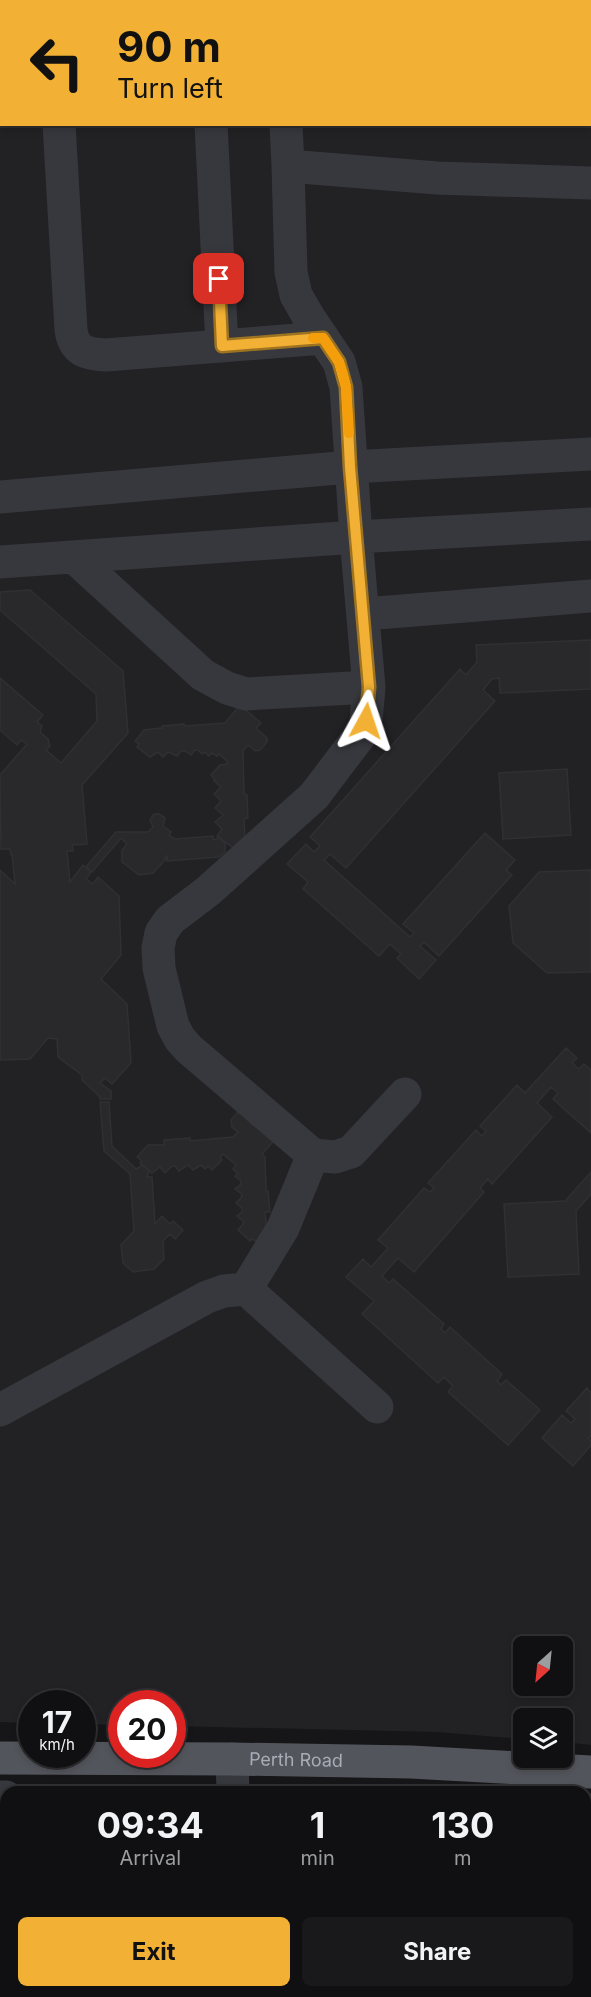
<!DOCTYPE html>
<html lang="en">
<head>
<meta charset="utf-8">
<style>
	body { margin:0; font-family:Inter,sans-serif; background:#19191b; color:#f1f3f6; height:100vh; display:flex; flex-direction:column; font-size:22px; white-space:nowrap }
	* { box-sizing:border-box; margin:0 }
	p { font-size:20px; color:#9c9d9f }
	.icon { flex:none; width:33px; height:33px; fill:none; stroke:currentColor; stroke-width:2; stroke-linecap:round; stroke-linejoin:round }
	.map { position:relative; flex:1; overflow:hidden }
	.drawer { position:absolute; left:0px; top:1786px; width:591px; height:212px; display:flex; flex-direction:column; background:#101012; border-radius:18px 18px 0 0; box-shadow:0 3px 9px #0003,0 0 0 2px #303032 }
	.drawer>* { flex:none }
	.guide { position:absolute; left:0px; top:0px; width:591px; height:126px; box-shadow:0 3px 9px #0003,0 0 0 2px #303032; background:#f2b134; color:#111; overflow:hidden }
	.needle { width:39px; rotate:207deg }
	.controls { position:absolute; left:513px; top:1636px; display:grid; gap:12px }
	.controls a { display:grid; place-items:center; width:60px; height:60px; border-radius:9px; background:#101012; box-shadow:0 3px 9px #0003,0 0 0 2px #303032; font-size:30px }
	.speed { position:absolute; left:18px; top:1690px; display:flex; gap:12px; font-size:30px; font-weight:700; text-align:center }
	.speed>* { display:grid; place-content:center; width:78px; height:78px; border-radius:50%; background:#101012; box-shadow:0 3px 9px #0003,0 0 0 2px #303032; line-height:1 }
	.speed small { font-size:15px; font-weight:400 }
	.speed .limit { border:9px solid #d22; background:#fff; color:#111 }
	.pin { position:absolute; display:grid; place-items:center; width:51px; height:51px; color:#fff; margin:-26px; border-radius:12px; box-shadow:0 3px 9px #0006 }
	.me { position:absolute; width:66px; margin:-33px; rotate:5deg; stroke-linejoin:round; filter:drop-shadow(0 0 4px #0008) }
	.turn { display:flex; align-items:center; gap:21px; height:126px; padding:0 18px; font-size:27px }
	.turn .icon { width:78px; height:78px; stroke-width:2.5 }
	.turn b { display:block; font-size:42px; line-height:51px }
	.eta { display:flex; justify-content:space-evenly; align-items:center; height:102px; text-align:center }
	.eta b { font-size:36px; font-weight:700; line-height:42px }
	.button { display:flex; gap:12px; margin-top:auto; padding:12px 18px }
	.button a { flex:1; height:69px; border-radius:9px; background:#f2b134; color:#111; font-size:24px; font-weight:700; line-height:69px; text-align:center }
	.button a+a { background:#19191b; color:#f1f3f6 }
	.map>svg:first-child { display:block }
	.built { fill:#222225; fill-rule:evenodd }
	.building { fill:#29292c; stroke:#303034; stroke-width:1.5 }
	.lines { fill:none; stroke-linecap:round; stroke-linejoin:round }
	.minor { stroke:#37383d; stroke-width:33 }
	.major { stroke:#53555c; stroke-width:33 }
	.route-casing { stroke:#9d7322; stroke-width:15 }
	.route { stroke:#f2b134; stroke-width:10 }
	.slow { stroke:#f59e0b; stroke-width:10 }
	.labels { text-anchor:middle; stroke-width:6; stroke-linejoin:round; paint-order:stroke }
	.street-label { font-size:18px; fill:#a8adb8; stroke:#111113 }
</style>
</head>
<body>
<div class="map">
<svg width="591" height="1997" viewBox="0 0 591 1997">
	<rect width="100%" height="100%" fill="#161618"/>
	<!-- built -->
	<path class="built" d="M0,0H591V1745L563,1742L562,1719H524L523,1739L437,1732L173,1726L172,1704H122L121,1725L83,1724L82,1704H32L31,1723L0,1722ZM2,2H590V124H2ZM524,1647H562V1686H524Z"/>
	<!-- building -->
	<path class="building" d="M30,590L123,671L128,733L82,785L87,844L72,845L73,851H67L70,882L83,865L91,872L86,879L93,884L98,877L119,896L121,955L101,979L127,1004L131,1063L112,1084L105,1078L100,1083L111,1091V1099H100V1097L82,1080V1075L58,1057L57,1039L48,1038L30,1059L0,1060V870L15,884L12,855H11L10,849H1L0,775L27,744L21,740L17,745L0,730V678L43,715L37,722L42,726L40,732L48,739L50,746L46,750L61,763L97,721L96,694L0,610V592Z
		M591,640V689L500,693L499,678L492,679L483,690L495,701L346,868L330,854L324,860L410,937L414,933L403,924L485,833L515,860L506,870L512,875L439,956L424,942L420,946L436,960L419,979L397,958L401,954L390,944L379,956L303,889L308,882L287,864L306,844L314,852L320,846L310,837L460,669L466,675L477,662L476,645Z
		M240,705L261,723L256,728L267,738V742L260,750L255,751L248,745L243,751L244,794L247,795L248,818L244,819L245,838L235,849L217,836L222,829L215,822L223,815L215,808L221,801L214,794L221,787L214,781L215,780L211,775L220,765L228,764L227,761L219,754L217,756L212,753L209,756L204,752L202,754L198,750H195L191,755L185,751H181L177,756L168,752L163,757L158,752L150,757L137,747L139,744L135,741L144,730L162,728V726L184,724L185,726L225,723Z
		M567,769L571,835L503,839L499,773Z
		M154,814H159L165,818L163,826L171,832L169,835L175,839L213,836V840L219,838L225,843V852L219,857L167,861V856L165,858L166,859L153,873L139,875L122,862V850L127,844L121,838L92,872L86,867L116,832H148L153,827L150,820Z
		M591,870V972L547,973L513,943L509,906L539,872Z
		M566,1048L577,1058L572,1063L579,1069L584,1064L591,1070V1133L553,1099L558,1093L551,1087L537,1103L552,1117L492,1184L488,1179L480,1188L484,1192L414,1272L398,1258L382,1276L389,1283L393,1279L444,1324L441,1329L445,1333L450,1327L502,1374L497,1381L501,1385L506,1380L540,1410L508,1445L448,1392L453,1386L444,1377L438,1383L362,1314L374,1301L346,1277L363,1259L371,1267L388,1248L378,1240L424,1188L430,1192L434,1188L428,1183L476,1130L482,1136L486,1131L480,1126L517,1085L525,1093Z
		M100,1102H109L112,1146L136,1169L143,1165L149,1171L147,1177H152L155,1224L162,1216L170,1224L173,1221L183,1230L175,1239L170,1234L163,1241L164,1259L154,1269L133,1272L123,1263L121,1245L134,1231L130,1174L104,1151Z
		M237,1113H243L251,1119L252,1125L259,1116L280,1134L262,1154L265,1157L266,1191H268L270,1212H265L267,1231L257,1242L252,1239L250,1241L238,1230L243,1224V1221L237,1216L242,1212V1208L236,1203L241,1198L242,1194L235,1189L241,1184L240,1180L235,1176L238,1174L233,1169L236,1165L223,1154L220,1157L222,1160L212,1170L208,1166L205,1169L201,1165L193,1170L188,1165L179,1171L175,1166H172L165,1173L160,1167L152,1173L140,1163L142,1161L137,1157L148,1145H164V1140L190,1138V1141L233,1137L238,1132L232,1127L231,1120Z
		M591,1172V1194L576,1211L579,1274L508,1277L504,1204L565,1201Z
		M587,1388L591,1393V1436L588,1438L591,1441V1445L573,1466L542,1438L562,1415L571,1423L575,1419L566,1411Z"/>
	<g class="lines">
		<!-- minor -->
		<path class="minor" d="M202,0V2
			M279,0V2
			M59,124L71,330C74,351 86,354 106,355L323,338
			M211,124L222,346
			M286,124L288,166L437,178L591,183
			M0,497L350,467L591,454
			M74,557L203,675L227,688L246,694L369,687
			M0,562L356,537L346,387L339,362L308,316L296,295L291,272L288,166
			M364,614L591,596
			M313,1155L335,1157L351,1152L405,1094
			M246,1289L283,1228L313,1155L189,1049L180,1039L173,1026L159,968L158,948L161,933L170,920L208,891L314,796L361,734L366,721L369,687L356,537L591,524
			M0,1410L207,1297L224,1291L246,1289L377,1407
			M232,1759L233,1792
			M0,1797H6
			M585,1810H591
			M232,1992V1997
			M279,1997V1992"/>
		<!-- major -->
		<g class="major">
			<path id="s1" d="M0,1758L232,1759L411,1762L591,1772"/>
			<path d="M0,1831H6"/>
			<path d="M585,1840H591"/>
		</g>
	</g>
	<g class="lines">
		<defs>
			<path id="route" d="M219,279L222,346L323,338L339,362L346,387L350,467L369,687L366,721"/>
		</defs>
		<!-- route casing -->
		<use href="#route" class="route-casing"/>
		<!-- route -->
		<use href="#route" class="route"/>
		<!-- slow -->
		<path class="slow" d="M313,338H323L339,362L343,374L346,387L349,433"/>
	</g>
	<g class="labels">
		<!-- street labels -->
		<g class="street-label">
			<text dy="6" stroke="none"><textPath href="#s1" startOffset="296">Perth Road</textPath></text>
		</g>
	</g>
</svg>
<div class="controls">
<a><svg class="needle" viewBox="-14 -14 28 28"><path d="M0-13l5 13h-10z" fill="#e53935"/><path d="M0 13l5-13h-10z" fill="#9c9d9f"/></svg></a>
<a><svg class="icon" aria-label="layers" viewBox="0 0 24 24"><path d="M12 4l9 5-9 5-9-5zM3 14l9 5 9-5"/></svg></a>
</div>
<div class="speed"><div>17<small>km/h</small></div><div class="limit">20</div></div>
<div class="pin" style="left:219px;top:279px;background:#d93025"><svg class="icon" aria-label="arrive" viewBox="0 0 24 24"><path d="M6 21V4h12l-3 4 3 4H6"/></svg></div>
<svg class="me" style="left:366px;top:721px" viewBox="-20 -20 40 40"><path d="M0-17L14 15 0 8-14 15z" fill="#f2b134" stroke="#fff" stroke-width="4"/></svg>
<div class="guide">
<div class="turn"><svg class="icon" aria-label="left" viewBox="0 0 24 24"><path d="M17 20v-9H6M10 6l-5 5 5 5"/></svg><div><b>90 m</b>Turn left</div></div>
</div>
<section class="drawer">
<div class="eta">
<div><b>09:34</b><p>Arrival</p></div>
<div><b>1</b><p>min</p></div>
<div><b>130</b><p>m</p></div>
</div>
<div class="button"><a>Exit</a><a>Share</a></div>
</section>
</div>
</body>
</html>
